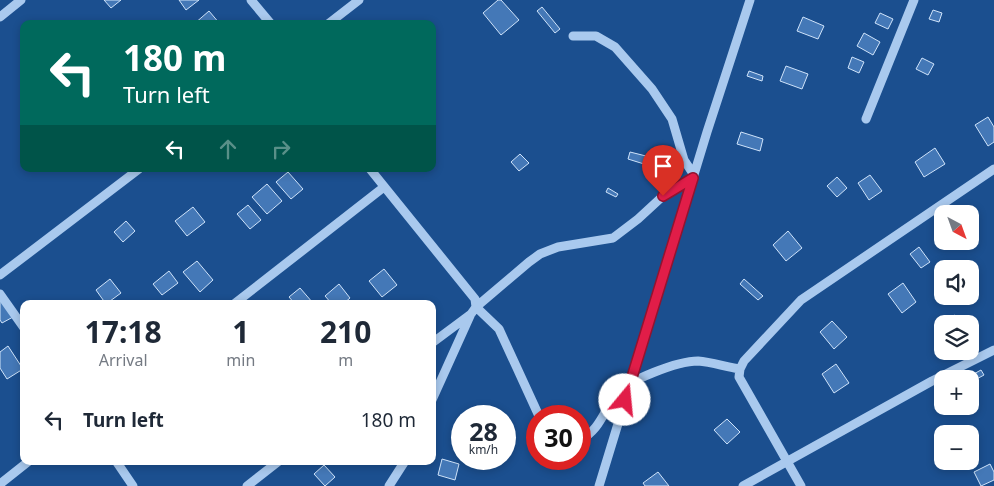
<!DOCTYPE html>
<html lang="en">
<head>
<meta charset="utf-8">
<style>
	body { margin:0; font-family:"Noto Sans",sans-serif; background:#f2f2f3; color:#1f2937; height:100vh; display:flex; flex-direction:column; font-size:19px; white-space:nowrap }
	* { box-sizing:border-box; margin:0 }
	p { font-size:16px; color:#747a83 }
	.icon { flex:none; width:28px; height:28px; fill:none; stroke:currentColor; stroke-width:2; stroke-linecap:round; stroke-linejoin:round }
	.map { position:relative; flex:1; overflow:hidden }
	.sheet { position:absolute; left:20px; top:300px; width:416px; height:165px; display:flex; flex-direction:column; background:#fff; border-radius:10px; box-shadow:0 2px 8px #0003 }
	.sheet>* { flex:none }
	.top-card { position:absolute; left:20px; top:20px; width:416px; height:152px; border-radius:10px; box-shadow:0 2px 8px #0003; background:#00695c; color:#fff; overflow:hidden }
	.needle { width:32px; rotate:139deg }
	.buttons { position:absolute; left:934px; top:205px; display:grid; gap:10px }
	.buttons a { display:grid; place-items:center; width:45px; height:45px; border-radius:10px; background:#fff; box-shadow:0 2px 8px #0003; font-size:25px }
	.speed { position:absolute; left:451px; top:405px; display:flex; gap:10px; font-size:25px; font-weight:700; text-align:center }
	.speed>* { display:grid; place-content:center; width:65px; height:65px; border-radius:50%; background:#fff; box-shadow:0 2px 8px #0003; line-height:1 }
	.speed small { font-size:12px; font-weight:400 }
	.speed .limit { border:8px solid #d22; background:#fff; color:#111 }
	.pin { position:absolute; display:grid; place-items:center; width:42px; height:42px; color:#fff; margin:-51px -21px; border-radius:50% 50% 50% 0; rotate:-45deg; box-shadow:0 0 5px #0007 }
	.pin .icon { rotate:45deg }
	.me { position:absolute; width:55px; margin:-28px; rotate:17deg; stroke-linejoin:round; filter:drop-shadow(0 0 4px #0008) }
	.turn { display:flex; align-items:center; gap:18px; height:105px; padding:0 20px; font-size:22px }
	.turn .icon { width:65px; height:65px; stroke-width:2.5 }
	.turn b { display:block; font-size:35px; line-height:42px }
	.lanes { display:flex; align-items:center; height:48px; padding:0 20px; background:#0003; justify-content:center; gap:25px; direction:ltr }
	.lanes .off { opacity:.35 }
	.eta { display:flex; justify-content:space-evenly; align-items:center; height:85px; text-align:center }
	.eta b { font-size:30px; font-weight:700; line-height:35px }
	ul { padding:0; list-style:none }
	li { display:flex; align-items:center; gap:15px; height:70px; padding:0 20px }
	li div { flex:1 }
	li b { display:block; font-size:19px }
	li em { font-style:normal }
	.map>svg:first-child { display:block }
	.building { fill:#4478b7; stroke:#cfe3fa }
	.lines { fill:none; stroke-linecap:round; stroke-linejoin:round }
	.minor { stroke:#a9c9ee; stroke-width:9 }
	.route-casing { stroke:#92132f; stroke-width:12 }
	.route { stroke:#e11d48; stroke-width:9 }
</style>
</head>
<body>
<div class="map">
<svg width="994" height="486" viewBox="0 0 994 486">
	<rect width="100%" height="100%" fill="#1b4f8f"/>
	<!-- building -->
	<path class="building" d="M104,0H121L111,8Z
		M179,0H199L186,10Z
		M498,0H501L519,20L501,35L483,13Z
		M542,7L560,29L555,33L537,11Z
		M933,10L942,13L939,22L929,19Z
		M209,11L220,24H194Z
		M880,13L893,19L888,29L875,23Z
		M803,17L824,26L818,39L797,31Z
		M864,33L880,42L873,55L857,46Z
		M852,57L864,62L859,73L848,68Z
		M922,58L934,64L928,75L916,69Z
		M786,66L808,74L802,89L780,81Z
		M749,71L763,76L762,81L747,76Z
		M988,117L994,127V142L988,146L975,125Z
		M741,132L763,139L760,151L737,144Z
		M935,148L945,164L924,177L915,162Z
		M630,152L646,156L644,164L628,159Z
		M520,154L529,163L519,171L511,162Z
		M288,172L303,189L291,199L276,182Z
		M870,175L882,191L869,200L858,183Z
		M837,177L847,188L837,197L827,186Z
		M267,184L282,201L267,214L252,197Z
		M608,188L618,194L616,197L606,192Z
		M248,205L261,220L250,229L237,214Z
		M193,207L205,222L187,236L175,221Z
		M126,221L135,231L123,242L114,232Z
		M788,231L802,248L786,261L773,245Z
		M919,247L930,262L921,268L910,254Z
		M197,261L213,280L200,292L183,272Z
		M384,269L397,285L382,297L369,281Z
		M169,271L178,283L162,295L153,284Z
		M110,279L121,293L106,304L96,290Z
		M744,279L763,296L758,300L740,284Z
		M903,283L916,302L902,313L888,294Z
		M339,284L350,298L343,304H332L325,296Z
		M300,288L313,303L312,304H295L289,297Z
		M0,297L13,317L2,323L0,320Z
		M955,315L960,324H942V333L937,325Z
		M832,321L847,337L834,349L820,332Z
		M8,346L23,369L7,379L0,368V352Z
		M836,364L849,383L834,393L822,374Z
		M981,370L984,375L973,381L970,376Z
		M727,419L740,432L727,444L714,430Z
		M442,459L459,464L455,480L438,475Z
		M990,464L994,472V480L981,486L974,472Z
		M324,465L335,477L325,486L314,474Z
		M658,472L669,486H645L643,483Z"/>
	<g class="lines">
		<!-- minor -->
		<path class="minor" d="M251,0L271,24
			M0,17L21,0
			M328,24L359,0
			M573,36H596L615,47L652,89L672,119L684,160L694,175
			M866,119L914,0
			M370,169L475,299L476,307L471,314L432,343
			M0,275L139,169
			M0,294L24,328
			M234,304L384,187
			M432,400L470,316
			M539,416L499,329L476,307L529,262L540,254L558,247L613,238L638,219L663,196L693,178
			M580,440C599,431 604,411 615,396C626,380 679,361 698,361C712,362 726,367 740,369
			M116,461L133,486
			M0,484L29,461
			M247,486L279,461
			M389,486L405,461
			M599,486L707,132L750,0
			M743,486L932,381L994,350
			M801,486L739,377L740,369L744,361L801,300L994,169"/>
	</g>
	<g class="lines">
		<defs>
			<path id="route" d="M625,400L693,178L663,196"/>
		</defs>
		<!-- route casing -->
		<use href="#route" class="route-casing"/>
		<!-- route -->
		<use href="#route" class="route"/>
	</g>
</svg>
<div class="buttons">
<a><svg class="needle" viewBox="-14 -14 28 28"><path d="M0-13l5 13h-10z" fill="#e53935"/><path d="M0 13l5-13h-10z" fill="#747a83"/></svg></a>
<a><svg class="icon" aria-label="sound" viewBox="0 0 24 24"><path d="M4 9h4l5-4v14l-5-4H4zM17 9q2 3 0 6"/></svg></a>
<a><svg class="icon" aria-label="layers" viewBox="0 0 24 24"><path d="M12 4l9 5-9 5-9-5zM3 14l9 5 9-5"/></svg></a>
<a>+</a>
<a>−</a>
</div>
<div class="speed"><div>28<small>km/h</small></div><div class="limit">30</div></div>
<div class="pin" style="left:663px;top:196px;background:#d93025"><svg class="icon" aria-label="arrive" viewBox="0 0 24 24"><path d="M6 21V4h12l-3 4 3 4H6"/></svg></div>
<svg class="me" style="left:625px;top:400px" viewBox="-20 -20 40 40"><circle r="19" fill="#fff"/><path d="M0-13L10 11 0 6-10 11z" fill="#e11d48"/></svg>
<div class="top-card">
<div class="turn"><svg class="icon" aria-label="left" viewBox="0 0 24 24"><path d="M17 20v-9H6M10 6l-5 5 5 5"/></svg><div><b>180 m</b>Turn left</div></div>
<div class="lanes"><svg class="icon" aria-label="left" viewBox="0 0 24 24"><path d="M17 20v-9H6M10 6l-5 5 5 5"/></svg><svg class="icon off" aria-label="ahead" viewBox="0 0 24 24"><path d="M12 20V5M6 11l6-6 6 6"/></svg><svg class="icon off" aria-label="right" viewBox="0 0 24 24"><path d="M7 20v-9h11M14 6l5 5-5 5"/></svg></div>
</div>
<section class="sheet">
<div class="eta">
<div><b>17:18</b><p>Arrival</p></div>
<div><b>1</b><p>min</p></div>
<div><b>210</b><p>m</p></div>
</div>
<ul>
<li><svg class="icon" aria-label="left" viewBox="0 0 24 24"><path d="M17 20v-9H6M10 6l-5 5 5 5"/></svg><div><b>Turn left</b></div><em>180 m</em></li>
</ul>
</section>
</div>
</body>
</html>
